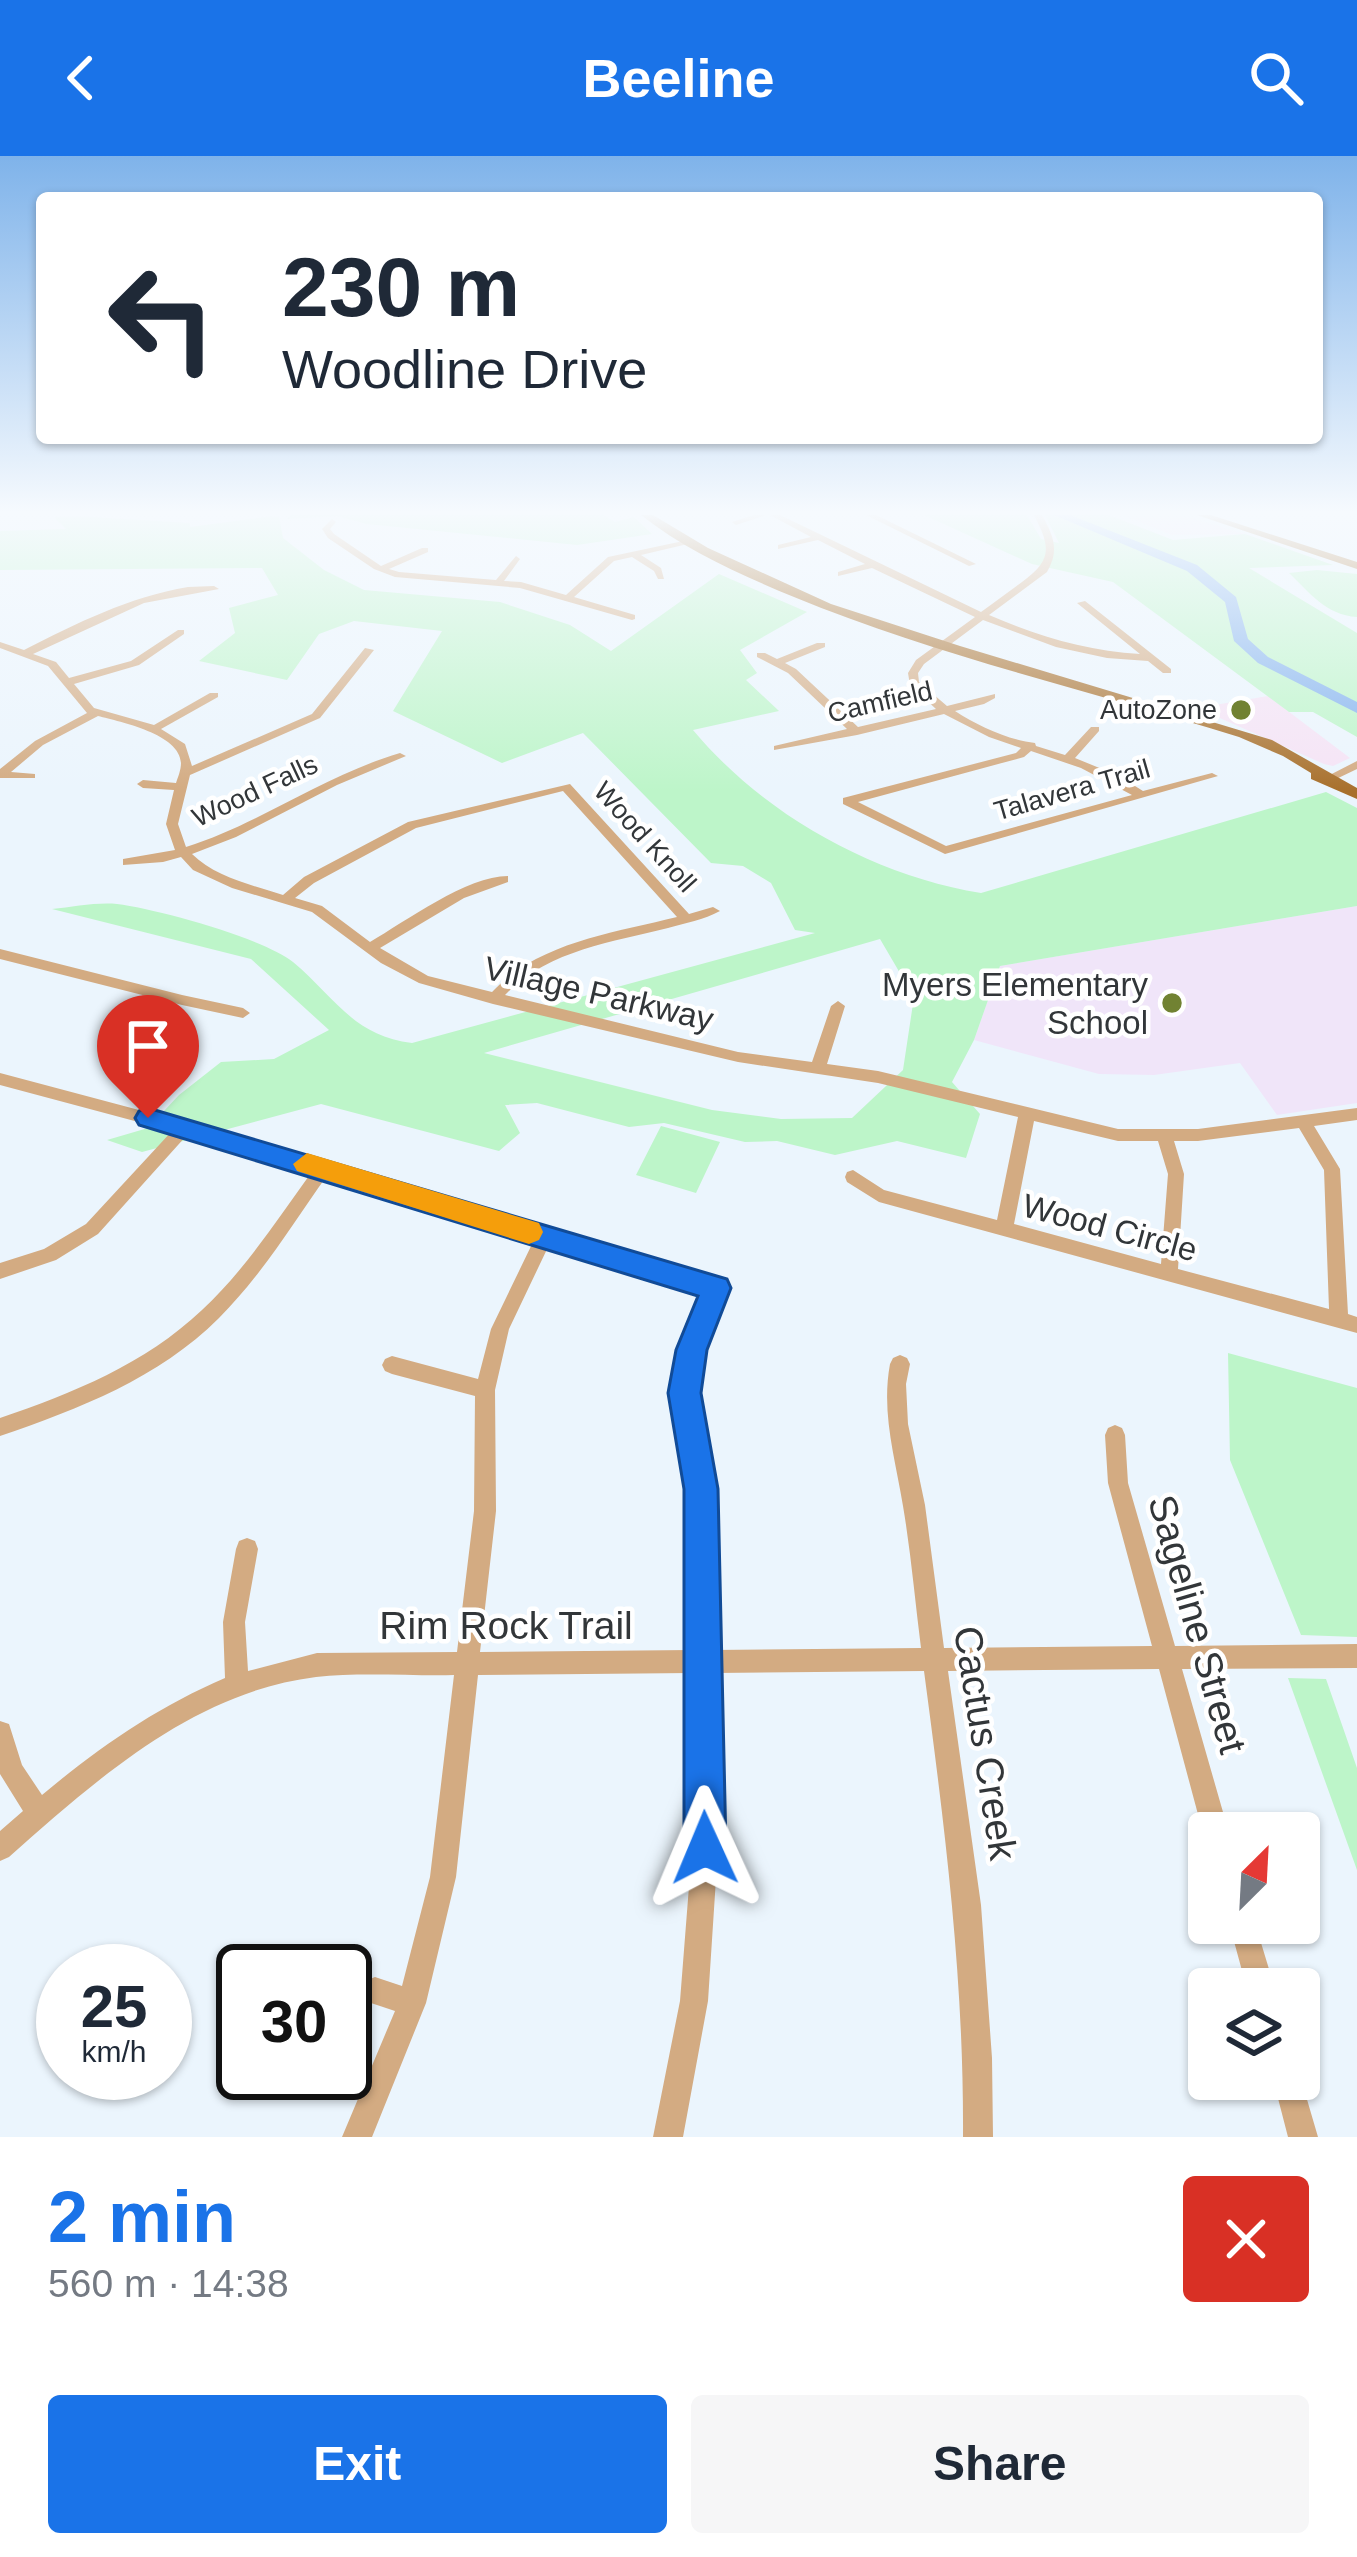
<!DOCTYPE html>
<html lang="en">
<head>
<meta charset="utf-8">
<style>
	body { margin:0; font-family:Helvetica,sans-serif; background:#f6f6f7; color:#1f2937; height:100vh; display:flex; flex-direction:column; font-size:45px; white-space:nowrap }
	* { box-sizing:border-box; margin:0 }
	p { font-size:39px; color:#747a83 }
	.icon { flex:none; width:66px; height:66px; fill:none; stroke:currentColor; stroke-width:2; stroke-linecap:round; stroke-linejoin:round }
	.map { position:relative; height:1981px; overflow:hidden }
	.sheet { display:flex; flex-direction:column; background:#fff; flex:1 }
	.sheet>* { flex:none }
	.guide { position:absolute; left:36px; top:36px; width:1287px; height:252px; border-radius:12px; box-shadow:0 3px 9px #0004; background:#fff; color:#1f2937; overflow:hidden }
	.needle { width:78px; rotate:24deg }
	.fabs { position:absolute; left:1188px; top:1656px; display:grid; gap:24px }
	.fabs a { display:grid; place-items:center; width:132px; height:132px; border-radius:12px; background:#fff; box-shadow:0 3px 9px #0004; font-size:60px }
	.speed { position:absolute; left:36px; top:1788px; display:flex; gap:24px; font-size:60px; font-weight:700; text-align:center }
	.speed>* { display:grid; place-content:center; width:156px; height:156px; border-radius:50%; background:#fff; box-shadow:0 3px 9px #0004; line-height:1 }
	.speed small { font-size:30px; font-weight:400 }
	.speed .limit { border:6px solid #111; border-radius:18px; background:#fff; color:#111 }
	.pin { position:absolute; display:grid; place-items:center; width:102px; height:102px; color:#fff; margin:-123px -51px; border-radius:50% 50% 50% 0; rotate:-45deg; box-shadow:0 0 12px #0007 }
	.pin .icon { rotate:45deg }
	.me { position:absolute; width:132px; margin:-66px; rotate:359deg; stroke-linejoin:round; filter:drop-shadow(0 0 9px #0008) }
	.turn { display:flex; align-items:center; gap:42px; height:252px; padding:0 48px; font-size:54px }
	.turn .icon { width:156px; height:156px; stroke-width:2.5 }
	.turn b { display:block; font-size:84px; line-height:102px }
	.round { display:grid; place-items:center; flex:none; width:126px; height:126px; border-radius:12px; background:#f6f6f7 }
	.summary { display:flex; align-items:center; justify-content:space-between; height:204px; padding:0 48px }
	h1 { font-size:72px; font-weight:700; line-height:90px; color:#1a73e8 }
	.action { display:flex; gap:24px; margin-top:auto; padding:24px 48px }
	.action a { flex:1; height:138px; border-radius:12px; background:#1a73e8; color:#fff; font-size:48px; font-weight:700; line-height:138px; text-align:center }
	.action a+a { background:#f6f6f7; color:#1f2937 }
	header { display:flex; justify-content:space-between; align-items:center; height:156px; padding:0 48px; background:#1a73e8; color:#fff; font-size:54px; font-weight:700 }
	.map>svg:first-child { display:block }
	.commercial { fill:#f5e3f5 }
	.education { fill:#f0e5f9 }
	.green { fill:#bdf5c9; fill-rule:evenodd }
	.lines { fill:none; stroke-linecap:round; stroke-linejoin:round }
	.river { fill:#83b2ed; fill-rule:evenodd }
	.minor { fill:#d3ab82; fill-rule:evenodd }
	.major { fill:#a8702c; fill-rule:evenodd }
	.route { fill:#1a73e8; stroke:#114b97; stroke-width:3 }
	.slow { fill:#f59e0b }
	.poi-dot { fill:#718232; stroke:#fff; stroke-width:4.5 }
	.labels { text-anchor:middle; stroke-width:9; stroke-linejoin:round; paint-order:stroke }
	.far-street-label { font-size:27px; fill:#323639; stroke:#fff }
	.far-poi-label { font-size:27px; fill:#323639; stroke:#fff; text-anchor:end }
	.poi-label { font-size:33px; fill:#323639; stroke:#fff; text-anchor:end }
	.street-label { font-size:33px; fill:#323639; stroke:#fff }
	.near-street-label { font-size:39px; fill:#323639; stroke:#fff }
</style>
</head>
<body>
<header><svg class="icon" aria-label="back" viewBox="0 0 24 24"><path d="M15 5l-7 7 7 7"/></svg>Beeline<svg class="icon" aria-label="search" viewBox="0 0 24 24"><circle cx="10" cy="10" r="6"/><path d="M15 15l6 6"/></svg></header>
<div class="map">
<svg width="1357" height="1981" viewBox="0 0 1357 1981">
	<rect width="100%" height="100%" fill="#ebf5fd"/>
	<!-- commercial -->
	<path class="commercial" d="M1122,359H1182L1245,378L1172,379Z
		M1268,540L1350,602L1333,610L1324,608L1197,552Z"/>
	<!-- education -->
	<path class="education" d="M1357,750V947L1277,959L1240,907L1154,919L1099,918L974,884L1000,810Z"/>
	<!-- green -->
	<path class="green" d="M290,359H604L615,366L634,361L652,378L577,389L367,368L337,360L287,363Z
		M924,359H1027L1041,383L1059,387L1045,359H1109L1173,384L1245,378L1333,409L1249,412L1357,477V581L1313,556H1289L1113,426L1032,408Z
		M76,360L190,367V371L272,360L279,361L283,382L324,414L364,434L500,446L570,469L611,495L719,418L807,456L740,494L757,517L746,524L779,555L693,574C764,659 873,719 981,737L1326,636L1357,652V750L1000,810L974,884L952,926L980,958L966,1002L897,985L835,999L777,985L745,986L664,967L629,971L537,947L505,949L520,977L499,995L321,948L142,996L107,984L148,972L179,939L221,906L274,903L329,874L251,803L52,753C73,751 97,746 117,748C157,753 263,782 293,806C335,841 353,880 412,887L815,777L795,774L771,727L743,710L711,707L583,577L502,607L393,555L442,475L354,465L319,478L287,524L199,505L235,477L229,452L278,439L262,412L0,414V375L66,373L54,361ZM880,783L914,841L903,914L852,962L781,963L712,954L484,897Z
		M1317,414L1357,418V461C1326,459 1310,437 1289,417Z
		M661,970L720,986L696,1037L636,1019Z
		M1228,1197L1357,1232V1481L1301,1479L1230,1304Z
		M1288,1522L1326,1523L1357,1612V1714Z"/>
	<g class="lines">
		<!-- river -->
		<path class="river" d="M1054,359H1070L1197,409L1236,441L1248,483L1268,501L1357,546V557L1258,507L1234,485L1225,446L1187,415Z"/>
		<!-- minor -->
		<path class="minor" d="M754,359H766L736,369L732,366Z
			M770,359H780L981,456C995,446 1008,436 1022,426C1052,404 1051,392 1034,359H1042C1053,379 1060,394 1047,416L989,459C1038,480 1087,495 1140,498L1077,447L1085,445L1171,513V517H1163L1148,505L1107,502L1056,491L983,464L924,508L918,517L919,526L947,550L995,538V542L984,548L955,555C978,570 1008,584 1035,587L1036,590L1065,599L1091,571H1099V575L1075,602L1119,620L1143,635L1212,617L1218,620L945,698L843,648V642L1016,597L1021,592L989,581L944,558L857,579L774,594V590L847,573L788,517L757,501V497H765L777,503L817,487H825V491L785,507L796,513L858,571L936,553L910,529L908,517L916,504L975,461L872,412L838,420V416L865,408L818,384L778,393V389L811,381ZM1031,595L1081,612L1132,639L946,690L858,646L1024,601Z
			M866,359H876L976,408L969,410Z
			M332,363L336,366L330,373L334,378L381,410L422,392H428V396L389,413L399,416L496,424L516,400L520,403L504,425L521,426L566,439L608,401L688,384L692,387L641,399L661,412L664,423H658L654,415L632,401L614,405L574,441L635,459V463L632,464L520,432L395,421L374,413L328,382L322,373Z
			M188,431L214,430L219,433L144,447L33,498L56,506L69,522L131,505L178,474H184V478L139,509L74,528L94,552L154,569L210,537H218V541L161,573L185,588L192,610L312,558L365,492L374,494L320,562L190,619L178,668L186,691C261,667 325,619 400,597L406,600L337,629L236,681L192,698C215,721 252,729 283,739L304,721L408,666L570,628L689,758L713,751L720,755C704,764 685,767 668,772C612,786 546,795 505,839L738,896L812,906L831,850L838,845L845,850L827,908L878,915L1118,973H1198L1357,952V964L1314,970L1340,1013L1348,1158L1357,1161V1177L879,1046L847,1026L845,1021L847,1016L853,1014L884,1034L997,1064L1018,961L878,927L738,906L493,848L419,827L381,807L312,756L232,732L193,714L181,701L163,706L123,709V703L175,694L166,668L174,634L143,632L137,628L143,624L176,627C178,621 181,614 181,607C180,578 121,566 98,560L43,589L11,616L35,618V622H0V613L35,585L87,557L48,510L0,492V486L24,494C77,467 129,441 188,431ZM563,635L677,761C613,777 539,786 492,836L428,820L380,792L464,742L508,726V720C467,720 406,765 370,786L322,750L295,742L314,727L416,672ZM1034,965L1118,985H1158L1168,1018L1161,1108L1014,1068ZM1299,972L1324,1014L1329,1153L1178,1113L1184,1018L1174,985H1198Z
			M1357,605V613L1332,625L1322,623Z
			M0,793L182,839L243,852L250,857L243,862L182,849L0,803Z
			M0,917L184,966L722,1126L725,1132L702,1194L695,1237L711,1333L714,1494L921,1492C915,1445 911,1397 903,1350C895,1301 881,1257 890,1208L893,1202L900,1199L907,1202L910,1208L906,1228L908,1268L925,1349L944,1492L1152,1490L1108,1327L1105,1279L1108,1272L1115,1269L1122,1272L1125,1279L1128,1327L1175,1490L1357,1488V1512L1182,1513L1229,1677H1209V1687L1203,1677L1159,1513L948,1515L981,1749L992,1902L993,1981H963C964,1821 945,1674 924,1515L715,1517L718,1692L708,1845L683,1981H653L680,1845L692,1692L691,1517L478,1519L456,1721L426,1847L372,1981H342L395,1855L365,1845L361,1835L365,1825L375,1821L402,1830L430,1721L454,1519C411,1520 358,1516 316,1521C194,1536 97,1623 9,1701L0,1705V1675L23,1655L0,1618V1565L9,1568L22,1609L42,1639C98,1592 157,1551 225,1522L223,1466L236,1393L239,1385L247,1382L255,1385L258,1393L245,1466L248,1515L317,1497L457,1496L474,1355L475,1240L392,1218L385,1215L382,1209L385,1203L392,1200L478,1223L491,1173L534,1084L326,1021C292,1069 261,1120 219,1162C159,1222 79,1253 0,1280V1262C73,1237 145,1208 202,1154C245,1114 277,1064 311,1017L187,979L98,1078L56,1104L0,1123V1107L44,1093L86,1068L172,975L0,929ZM549,1089L705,1136L682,1194L675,1237L691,1333V1494L480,1496L496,1355L495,1234L509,1173Z
			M1229,1767H1255L1275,1833H1247Z
			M1299,1917L1301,1923L1318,1981H1288L1273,1923H1299Z"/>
		<!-- major -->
		<path class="major" d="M641,359H653L708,392L831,448L960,490L1272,584L1357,632V643L1311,623V617L1283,600L1239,581C1091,535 937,500 794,441C741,419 685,394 641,359Z
			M1197,359H1211L1357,406V413Z"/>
	</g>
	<!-- sky -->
	<linearGradient id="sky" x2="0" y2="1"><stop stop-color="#7fb3ea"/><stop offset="0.56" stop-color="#f6fafe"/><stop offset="1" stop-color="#f6fafe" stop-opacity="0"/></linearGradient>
	<rect width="1357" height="636" fill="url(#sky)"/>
	<!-- route -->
	<path class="route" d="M148,952L727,1123L731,1132L707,1194L701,1237L718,1333L726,1692L720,1707L705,1713L690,1707L684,1692V1333L668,1237L676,1194L698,1140L139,969L135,962L139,955Z"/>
	<!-- slow -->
	<path class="slow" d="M307,997L529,1064L539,1067L543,1076L539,1084L529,1088L297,1015L293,1008Z"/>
	<!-- markers -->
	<g class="poi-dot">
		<circle cx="1241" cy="554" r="12"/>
		<circle cx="1172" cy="847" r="12"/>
	</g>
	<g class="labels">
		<!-- far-street labels -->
		<g class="far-street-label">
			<text transform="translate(880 546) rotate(-13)" y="9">Camfield</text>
			<text transform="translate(1072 634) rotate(-16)" y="9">Talavera Trail</text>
			<text transform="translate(255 635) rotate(-25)" y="9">Wood Falls</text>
			<text transform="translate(645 681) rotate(48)" y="9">Wood Knoll</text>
		</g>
		<!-- far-poi labels -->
		<g class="far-poi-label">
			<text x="1217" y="563">AutoZone</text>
		</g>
		<!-- poi labels -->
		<g class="poi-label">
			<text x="1148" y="840">Myers Elementary<tspan x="1148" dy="38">School</tspan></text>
		</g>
		<!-- street labels -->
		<g class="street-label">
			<text transform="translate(599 837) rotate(13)" y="12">Village Parkway</text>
			<text transform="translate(1110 1071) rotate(15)" y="12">Wood Circle</text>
		</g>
		<!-- near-street labels -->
		<g class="near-street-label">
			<text transform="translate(1198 1468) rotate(74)" y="14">Sageline Street</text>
			<text x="506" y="1483">Rim Rock Trail</text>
			<text transform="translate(986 1587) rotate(81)" y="14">Cactus Creek</text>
		</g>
	</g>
</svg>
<div class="fabs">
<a><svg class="needle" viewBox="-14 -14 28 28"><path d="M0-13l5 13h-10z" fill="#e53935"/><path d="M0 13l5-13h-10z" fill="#747a83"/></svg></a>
<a><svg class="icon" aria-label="layers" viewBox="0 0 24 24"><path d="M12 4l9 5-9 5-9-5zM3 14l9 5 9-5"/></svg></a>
</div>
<div class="speed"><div>25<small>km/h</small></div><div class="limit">30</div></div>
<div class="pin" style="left:148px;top:962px;background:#d93025"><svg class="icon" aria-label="arrive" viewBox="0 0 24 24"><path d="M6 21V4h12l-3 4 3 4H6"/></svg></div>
<svg class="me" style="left:705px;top:1692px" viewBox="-20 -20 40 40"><path d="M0-17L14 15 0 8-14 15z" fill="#1a73e8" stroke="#fff" stroke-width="4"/></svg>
<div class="guide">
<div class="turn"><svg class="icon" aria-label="left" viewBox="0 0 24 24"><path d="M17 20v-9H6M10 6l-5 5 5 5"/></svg><div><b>230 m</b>Woodline Drive</div></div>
</div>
</div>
<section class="sheet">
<div class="summary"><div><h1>2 min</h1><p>560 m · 14:38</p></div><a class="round" style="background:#d93025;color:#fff"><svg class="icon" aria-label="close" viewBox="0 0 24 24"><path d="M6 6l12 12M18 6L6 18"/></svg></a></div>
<div class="action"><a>Exit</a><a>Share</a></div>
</section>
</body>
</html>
